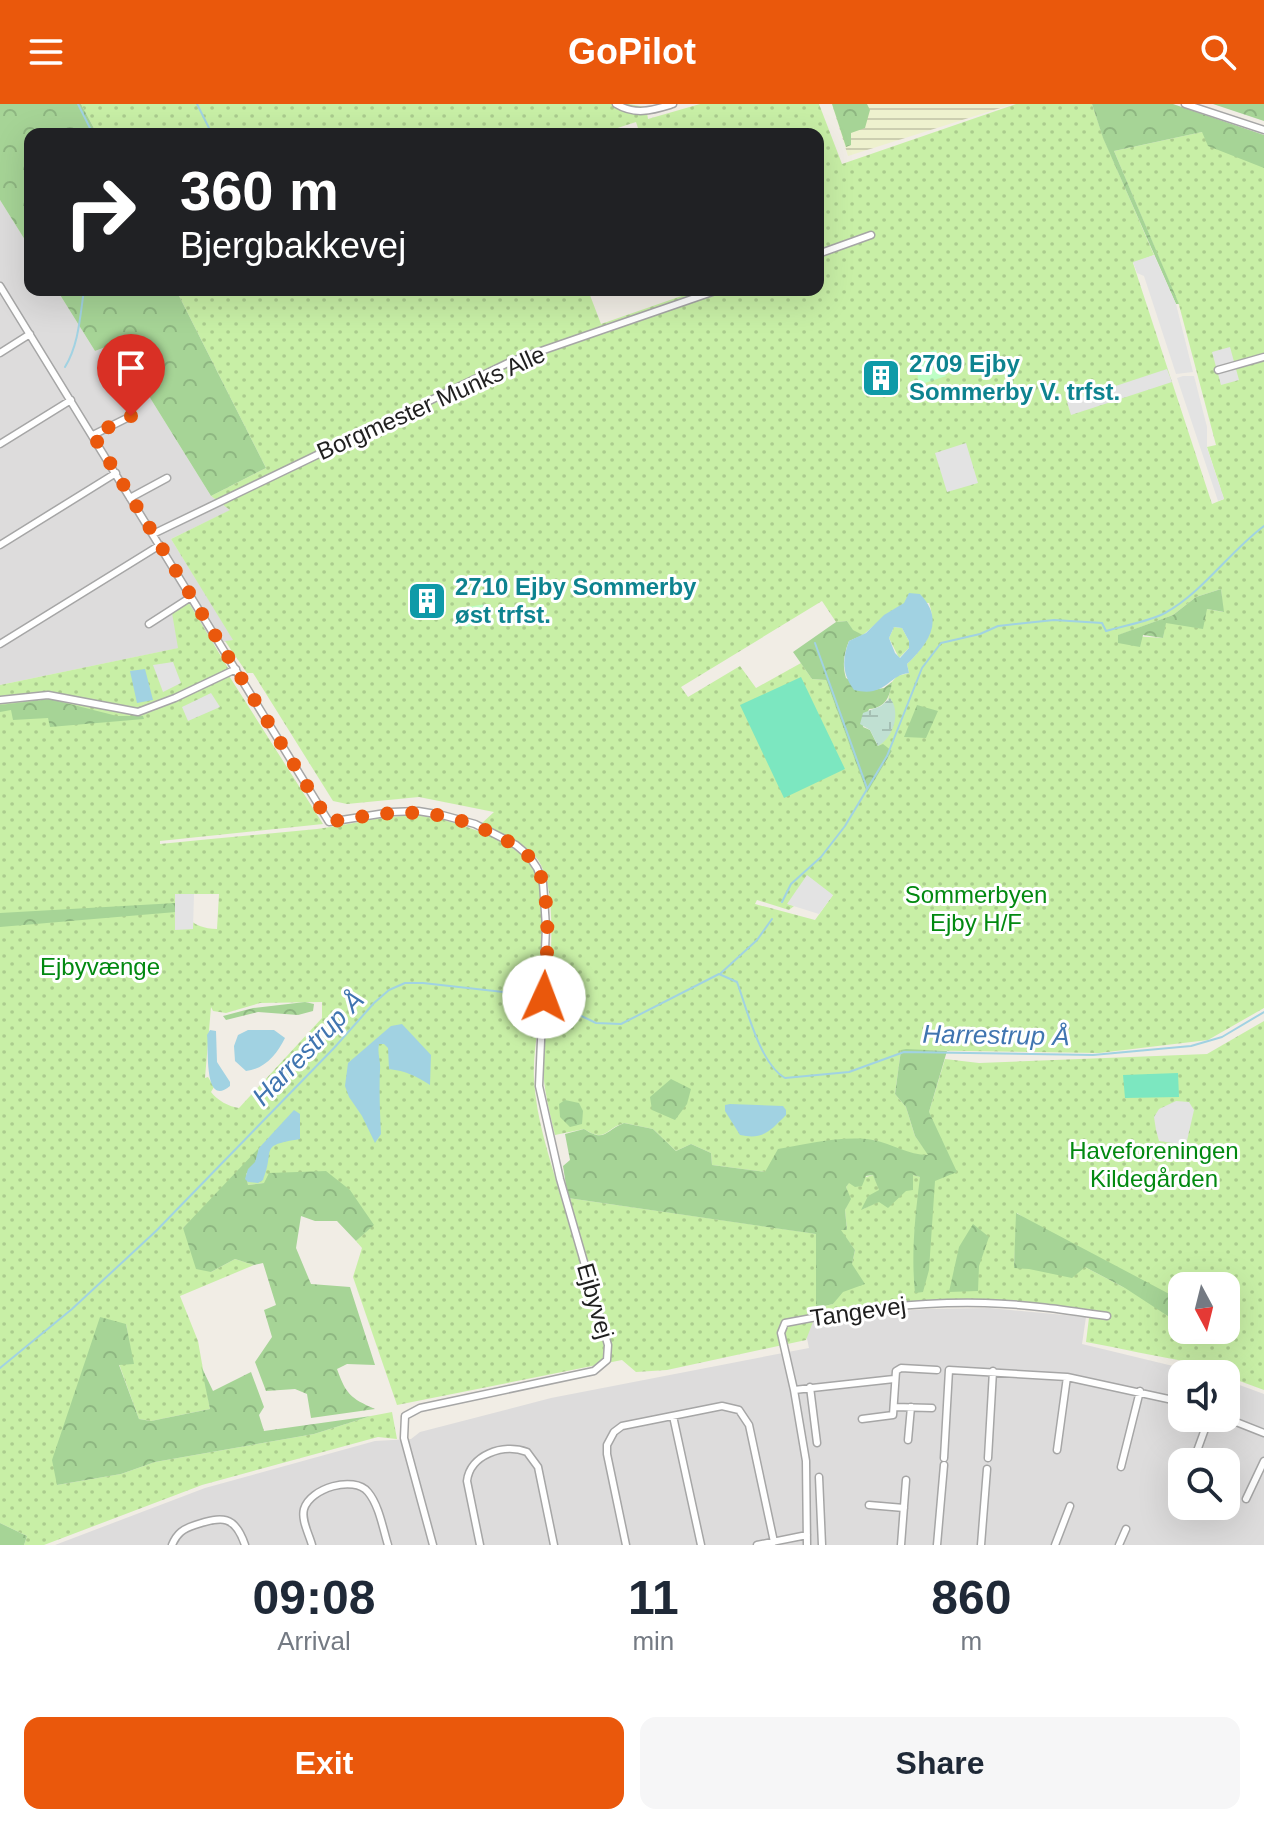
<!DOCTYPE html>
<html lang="en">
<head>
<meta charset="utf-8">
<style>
	body { margin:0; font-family:Helvetica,sans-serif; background:#f6f6f7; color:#1f2937; height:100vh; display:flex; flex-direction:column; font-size:30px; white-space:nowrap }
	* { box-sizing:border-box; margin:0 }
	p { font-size:26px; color:#747a83 }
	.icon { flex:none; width:44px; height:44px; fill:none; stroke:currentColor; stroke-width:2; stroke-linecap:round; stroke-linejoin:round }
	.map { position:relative; height:1441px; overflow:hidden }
	.details { display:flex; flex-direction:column; background:#fff; flex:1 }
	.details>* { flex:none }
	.banner { position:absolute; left:24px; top:24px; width:800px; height:168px; border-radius:16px; box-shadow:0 8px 32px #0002; background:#202124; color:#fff; overflow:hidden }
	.needle { width:52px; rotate:173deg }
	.buttons { position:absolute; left:1168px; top:1168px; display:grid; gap:16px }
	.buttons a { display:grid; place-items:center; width:72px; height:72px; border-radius:16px; background:#fff; box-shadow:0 8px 32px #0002; font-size:40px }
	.pin { position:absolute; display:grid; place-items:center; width:68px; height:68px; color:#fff; margin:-82px -34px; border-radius:50% 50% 50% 0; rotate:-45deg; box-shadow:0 0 8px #0007 }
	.pin .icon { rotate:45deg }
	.me { position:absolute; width:88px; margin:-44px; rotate:2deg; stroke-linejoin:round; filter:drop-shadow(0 0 6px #0008) }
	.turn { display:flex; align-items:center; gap:28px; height:168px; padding:0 24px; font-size:36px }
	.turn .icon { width:104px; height:104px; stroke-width:2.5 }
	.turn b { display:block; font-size:56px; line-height:68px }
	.eta { display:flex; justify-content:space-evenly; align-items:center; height:136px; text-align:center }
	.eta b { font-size:48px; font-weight:800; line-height:56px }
	.cta { display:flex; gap:16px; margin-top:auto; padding:16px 24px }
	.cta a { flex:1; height:92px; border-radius:16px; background:#ea580c; color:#fff; font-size:32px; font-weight:800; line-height:92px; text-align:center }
	.cta a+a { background:#f6f6f7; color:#1f2937 }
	header { display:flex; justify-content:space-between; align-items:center; height:104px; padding:0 24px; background:#ea580c; color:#fff; font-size:36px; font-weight:800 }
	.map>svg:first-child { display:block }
	.residential { fill:#dddcdc; fill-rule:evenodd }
	.farmland { fill:url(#farmland-rules) }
	.grass { fill:url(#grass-dots); fill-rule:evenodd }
	.forest { fill:url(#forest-crowns) }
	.wetland { fill:url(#wetland-marsh) }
	.park { fill:url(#park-dots) }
	.pitch { fill:#7ce7c0 }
	.parking { fill:#e3e3e3 }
	.water { fill:#a1d2e2; fill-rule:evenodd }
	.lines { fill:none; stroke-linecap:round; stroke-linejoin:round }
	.stream { stroke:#a1d2e2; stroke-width:2 }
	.minor-casing { stroke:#a6a6a6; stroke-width:9 }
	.minor { stroke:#fff; stroke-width:6 }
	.route { stroke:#ea580c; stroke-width:14; stroke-dasharray:0 25.2 }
	.labels { text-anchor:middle; stroke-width:6; stroke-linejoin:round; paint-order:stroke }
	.culture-label { font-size:24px; font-weight:bold; fill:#0d838f; stroke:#fff; text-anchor:start }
	.street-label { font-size:24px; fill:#1f1f1f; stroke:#fff }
	.park-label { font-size:24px; fill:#028910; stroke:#fff }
	.water-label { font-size:26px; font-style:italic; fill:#4075b0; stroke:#fff }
</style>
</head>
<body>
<header><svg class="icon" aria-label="menu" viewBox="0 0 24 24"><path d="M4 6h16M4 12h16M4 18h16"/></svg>GoPilot<svg class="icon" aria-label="search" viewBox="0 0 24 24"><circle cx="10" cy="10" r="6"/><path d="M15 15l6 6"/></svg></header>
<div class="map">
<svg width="1264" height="1441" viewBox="0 0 1264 1441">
	<defs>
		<pattern id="farmland-rules" width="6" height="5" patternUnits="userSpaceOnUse" patternTransform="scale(2)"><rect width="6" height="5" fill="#eef1ce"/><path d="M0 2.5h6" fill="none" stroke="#ccceb0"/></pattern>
		<pattern id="grass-dots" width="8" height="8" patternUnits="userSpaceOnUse" patternTransform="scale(2)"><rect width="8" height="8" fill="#c8efa6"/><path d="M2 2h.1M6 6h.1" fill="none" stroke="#abcc8e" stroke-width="1.8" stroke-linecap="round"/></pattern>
		<pattern id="forest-crowns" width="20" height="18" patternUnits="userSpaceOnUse" patternTransform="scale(2)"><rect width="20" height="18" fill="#a6d496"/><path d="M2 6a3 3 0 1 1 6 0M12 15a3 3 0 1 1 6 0" fill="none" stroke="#8eb681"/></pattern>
		<pattern id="wetland-marsh" width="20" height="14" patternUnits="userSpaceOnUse" patternTransform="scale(2)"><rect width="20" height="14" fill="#c0e0d2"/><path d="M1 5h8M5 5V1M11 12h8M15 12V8" fill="none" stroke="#a5c0b4"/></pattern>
		<pattern id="park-dots" width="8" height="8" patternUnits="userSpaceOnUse" patternTransform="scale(2)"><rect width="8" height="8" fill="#befec5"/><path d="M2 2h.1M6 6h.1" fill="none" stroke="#a3d9a9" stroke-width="1.8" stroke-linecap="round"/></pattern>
	</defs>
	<rect width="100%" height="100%" fill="#f1ede5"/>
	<!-- residential -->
	<path class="residential" d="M0,96L30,144V186H57L95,247L116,239L211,392L231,406L171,435L234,536L213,540L189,499L179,544L0,581Z
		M990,1204L1086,1213L1082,1240L1206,1270H1182V1314H1226V1276L1264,1290V1441H55L205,1384L375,1337L411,1335L420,1328L551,1294L809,1244L804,1220L864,1210L926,1205ZM1182,1358H1226V1402H1182Z"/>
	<!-- farmland -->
	<path class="farmland" d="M832,0H1013L848,52Z"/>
	<!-- grass -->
	<path class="grass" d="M81,0H628L646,3L648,15L700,0H819L842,60L1016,0H1092L1103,33L1154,151L1133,159L1212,400L1224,395L1207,343L1216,341L1179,201L1114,47L1202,28L1264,48V904L1208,936L1099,949L901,946L895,990L906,1003L915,1032L929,1051H913L873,1036L765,1068L712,1061L711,1049L691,1040L676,1047L653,1025L624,1019C605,1025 606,1039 584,1025L555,1031C549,1005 542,980 543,952C545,906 562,800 541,761C530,739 502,730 481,720L494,708L419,693L347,700L333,697L253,569H247L225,537L233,536L171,435L230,406L211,392L266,364L176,186H588L601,220L693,188V186H818V30H640L636,18L599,30H97ZM1221,485L1223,508L1207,505L1165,518L1163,534L1119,531L1173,511L1196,493ZM822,497L836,518L847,517L853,527L863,531C890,509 891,499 929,499C938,525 926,541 907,560L909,569L897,572L892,578L878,642L892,647L867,688L826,576L812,575L801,559L756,584L740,562L688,593L681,583ZM833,791L815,816L755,800L757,796L789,806L794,802L788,800Z
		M189,499L228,564L226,567L323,720L160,737V740C213,735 265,730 317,725C352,721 385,710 420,712C450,714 518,737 533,764C540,776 541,792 542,805C544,843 541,882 538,920C536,938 533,957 534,975C536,1015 550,1055 561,1093L817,1130L816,1204L833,1200C845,1184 851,1166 855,1146L840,1126H847L845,1106L850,1095L846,1083L849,1078L873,1071L880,1086L863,1105L879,1097L913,1071L935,1077L929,1008L945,955L979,959L1207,950L1264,917V1286L1226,1272V1270C1212,1270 1204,1260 1191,1258C1156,1253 1121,1244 1086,1238L1090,1206C998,1193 908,1195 816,1210L806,1236L667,1266L636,1268L622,1256L397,1301L353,1173L362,1144L356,1137L373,1121L264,1079L248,1081L246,1070L259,1054L183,1124L211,1168L235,1155L254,1161L180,1192L198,1237L210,1305L151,1317L139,1315L119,1260H133L126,1220L57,1381L121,1370L155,1358L314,1330L371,1312L392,1308L397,1335L378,1333L202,1381L44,1441H24L27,1432L0,1419V581L178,544L172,509ZM176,790H219L217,825C190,824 186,813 176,790ZM322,898V914L239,1004C229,1003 217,996 211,988L214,983L208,973L205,974L211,903L213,907L226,909L260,899ZM1017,1109L1125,1184L1085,1163L1014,1164ZM1182,1182H1226V1226H1182Z
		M894,523L902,524L909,537V544L899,554L889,534Z"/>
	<!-- forest -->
	<path class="forest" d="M0,0H81L97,30H30V144L0,96Z
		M832,0H867L870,6L865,24L851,29V41L846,43Z
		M1092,0H1173L1264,31V64L1208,42L1202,28L1114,47L1179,200H1176L1103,34Z
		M1213,0H1264V17Z
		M57,186H176L266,364L211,392L116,239L95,247Z
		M1221,485L1224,508L1207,505L1203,525L1166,519L1163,534L1143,531L1140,543L1118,539V531L1173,511L1196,493Z
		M847,517L853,526L863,531L849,537C844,549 842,561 846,574L867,587L884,584L892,578C890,592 886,604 869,605L863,623L870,626L878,642L883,640L892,647L867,689L826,576L812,575L793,548L836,518Z
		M50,595L117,612H143L144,615L50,623L48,614L13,616L11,606L0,608V601Z
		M917,601L938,607L926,634L904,633Z
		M176,799V808L0,823V809Z
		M305,898L314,900L313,907L298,911L258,908L226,916L223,912L253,904Z
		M906,945L947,947L929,1008L957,1068L935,1077L929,1166L923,1188L915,1189C911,1151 915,1112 920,1073L913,1071V1086L906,1087L888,1104L879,1098L861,1106L868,1092L879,1086L873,1071L866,1072L862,1082L855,1083L849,1079L846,1083L851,1095L845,1106L847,1126H841L855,1146L852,1160L865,1180L843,1188L833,1200L816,1204V1130L568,1094L563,1062L570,1056L565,1030L584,1025C606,1039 605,1026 624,1019L653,1025L676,1047L691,1040L711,1049L712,1061L765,1068L778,1045C806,1040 845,1031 873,1036C893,1040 908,1051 928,1051L915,1032L906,1003L895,990L901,946Z
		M671,975L691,985L687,1000L675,1016L652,1006L650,993Z
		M565,996L579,999L583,1007L582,1020L570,1023L560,1013L559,1000Z
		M258,1045L259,1054L246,1070L248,1081L264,1079L269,1069L326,1067L350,1086L374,1121L356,1137L337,1117H315L301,1112L296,1144L311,1180L350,1183L375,1261L347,1260L337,1265C346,1290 350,1294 375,1305L311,1314L307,1290L295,1285L266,1287L255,1258L272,1233L264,1206L276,1201L263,1159L254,1161L235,1155L211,1168L196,1165L183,1124Z
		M1016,1109L1175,1193L1177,1218L1125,1184L1085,1163L1072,1174L1029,1165L1014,1164Z
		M973,1120L989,1133L979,1162L978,1187L949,1188L959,1143Z
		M100,1213L126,1220L134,1260L119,1261L139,1315L151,1317L210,1305L201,1262L213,1287L251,1268L264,1303L259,1311L264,1327L371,1312L314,1330L155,1358L121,1370L57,1381L52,1356Z
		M0,1419L27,1432L24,1441H0Z"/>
	<!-- wetland -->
	<path class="wetland" d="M890,594C901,608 894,633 878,642L870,626L860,620L863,609L881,602Z"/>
	<!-- park -->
	<path class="park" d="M936,246L946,272L919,281L915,253Z
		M486,500L488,519L465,523L462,504Z"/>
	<!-- pitch -->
	<path class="pitch" d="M801,573L845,665L784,694L740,601Z
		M1178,969L1179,993L1125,994L1123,971Z"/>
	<!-- parking -->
	<path class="parking" d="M1154,151L1176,200L1193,268L1176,270L1144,172L1137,169L1133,158Z
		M1230,243L1239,276L1221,281L1212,248Z
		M1167,265L1172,278L1071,311L1067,298Z
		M1183,272H1194L1207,323V344L1224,395L1218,397L1177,274Z
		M966,339L978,379L947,388L935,349Z
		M173,558L181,579L163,588L153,561Z
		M211,589L220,603L188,617L182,603Z
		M807,771L833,791L819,810L787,800Z
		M175,790H194L193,825L175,826Z
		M1176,997L1189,998L1194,1006L1186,1041L1159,1037L1156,1026L1154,1013L1159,1005Z"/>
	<!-- water -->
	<path class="water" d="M909,489L920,490C945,516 929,539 907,560L909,569C888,571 886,594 854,586C842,570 842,555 849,537L866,529L884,511L904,499ZM894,523L902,524L909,537V544L900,554L895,549L889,534Z
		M145,565L153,596L137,599L130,567Z
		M402,920L431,951L430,981C416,972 406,967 389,965L388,944L384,940H379C377,950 381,957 380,966C379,987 380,1009 381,1030L375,1039L362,1012L349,993L345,982L348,959L391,922Z
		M210,926L216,927L217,958L230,978V982C203,1005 209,943 207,931Z
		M248,926H274L285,934C277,950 265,965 246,967L235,957L234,942L238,931Z
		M730,1000L783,1002L786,1006V1011C770,1027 763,1036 740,1031L725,1007V1001Z
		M294,1006L300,1010V1035C257,1042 276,1044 263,1076L258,1079L248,1078L245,1075L248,1065L255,1058L259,1044Z"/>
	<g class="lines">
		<!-- stream -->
		<path class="stream" d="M78,0L93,30
			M197,0L212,30
			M65,263C79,240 80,212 84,186
			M815,539L867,684
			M782,798L791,780L821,753L845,722L887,652L922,564L941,539L980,530L998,522L1054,516L1102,519L1106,527C1125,521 1148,518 1165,509C1203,488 1229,448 1264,422
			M721,869L757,836L772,815
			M0,1264L72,1205L156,1127L334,944L374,899L389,886L405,879H423L540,892L596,919L621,920L719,870L737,878C747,905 760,960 785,974L849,968L904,948L1093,951L1191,942L1222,933L1264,908"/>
		<defs>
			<path id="minor" d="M616,0C636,12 653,6 673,0
				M1185,0L1264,26
				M818,150L871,131
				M0,182L329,718L392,708L418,707L442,711L475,720L516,741L529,752L537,764L543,779L546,823L539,982L560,1075L608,1241L607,1256L594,1267L420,1304L405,1312L404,1334L433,1441
				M0,249L30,230
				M1218,266L1264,253
				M93,331L131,312
				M0,340L71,296
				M130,394L167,374
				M153,430L512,257L718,186
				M0,441L116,369
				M149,520L191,493
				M0,540L160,441
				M0,596L48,591L138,608L175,594L236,565
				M810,1283L817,1339
				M794,1286L894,1275
				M894,1303L932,1304
				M673,1312L701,1441
				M1226,1314L1264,1329
				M862,1315L893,1311L896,1267L901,1264L937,1266
				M908,1336L911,1303
				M1057,1346L1067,1273
				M944,1354L949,1266L1067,1273L1182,1298
				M988,1354L993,1267
				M1193,1358L1209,1314
				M1121,1363L1140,1287
				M819,1373L822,1441
				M1181,1392L1182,1391
				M1246,1395L1264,1357
				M869,1401L904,1404
				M172,1441C177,1429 183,1425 195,1421C222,1412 235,1411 245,1441
				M312,1441C309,1430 301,1416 304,1405C310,1384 354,1371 368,1388C379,1401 383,1425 388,1441
				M480,1441L467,1377C470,1351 503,1339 527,1348L538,1363L554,1441
				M626,1441L607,1350V1341L614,1328L622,1322L722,1302L739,1306L749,1321L774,1438
				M757,1441L807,1431
				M807,1441L806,1357L794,1286L781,1229L785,1219C851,1206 918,1197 985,1199C1026,1200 1066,1206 1107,1212
				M901,1441L906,1376
				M937,1441L944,1361
				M981,1441L987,1365
				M1055,1441L1070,1402
				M1119,1441L1126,1425"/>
		</defs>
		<!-- minor casing -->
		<use href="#minor" class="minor-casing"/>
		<!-- minor -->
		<use href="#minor" class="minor"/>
	</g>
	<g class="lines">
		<!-- route -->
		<path class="route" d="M131,312L93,331L329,718C394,707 434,700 496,731C512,739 529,748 538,765C552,796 547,859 544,893"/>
	</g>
	<!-- icons -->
	<defs>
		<symbol id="building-square" viewBox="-11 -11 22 22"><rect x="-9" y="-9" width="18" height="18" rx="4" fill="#0f9aa8" stroke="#fff"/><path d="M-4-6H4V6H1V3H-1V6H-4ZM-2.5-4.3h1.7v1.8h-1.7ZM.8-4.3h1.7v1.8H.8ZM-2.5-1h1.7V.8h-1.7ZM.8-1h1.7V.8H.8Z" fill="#fff"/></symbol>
	</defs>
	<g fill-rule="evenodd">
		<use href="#building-square" x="859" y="252" width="44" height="44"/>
		<use href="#building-square" x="405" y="475" width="44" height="44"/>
	</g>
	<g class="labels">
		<!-- culture labels -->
		<g class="culture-label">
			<text x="909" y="268">2709 Ejby<tspan x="909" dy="28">Sommerby V. trfst.</tspan></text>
			<text x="455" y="491">2710 Ejby Sommerby<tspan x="455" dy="28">øst trfst.</tspan></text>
		</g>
		<!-- street labels -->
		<g class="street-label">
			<text transform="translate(431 299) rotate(-24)" y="8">Borgmester Munks Alle</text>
			<text transform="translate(595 1197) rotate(74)" y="8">Ejbyvej</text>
			<text transform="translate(858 1208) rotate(-8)" y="8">Tangevej</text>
		</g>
		<!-- park labels -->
		<g class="park-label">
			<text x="976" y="799">Sommerbyen<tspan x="976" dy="28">Ejby H/F</tspan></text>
			<text x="100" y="871">Ejbyvænge</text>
			<text x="1154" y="1055">Haveforeningen<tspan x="1154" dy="28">Kildegården</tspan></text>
		</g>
		<!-- water labels -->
		<g class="water-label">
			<text transform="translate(996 931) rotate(1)" y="9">Harrestrup Å</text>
			<text transform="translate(308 944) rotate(-46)" y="9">Harrestrup Å</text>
		</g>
	</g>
</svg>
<div class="buttons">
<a><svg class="needle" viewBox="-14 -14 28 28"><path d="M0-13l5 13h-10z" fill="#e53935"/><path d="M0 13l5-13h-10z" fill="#747a83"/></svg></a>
<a><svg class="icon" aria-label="sound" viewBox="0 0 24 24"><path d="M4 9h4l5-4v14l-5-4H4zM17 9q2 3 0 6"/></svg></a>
<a><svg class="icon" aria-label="search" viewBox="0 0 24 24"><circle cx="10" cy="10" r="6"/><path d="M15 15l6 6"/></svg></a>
</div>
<div class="pin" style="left:131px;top:312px;background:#d93025"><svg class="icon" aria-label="arrive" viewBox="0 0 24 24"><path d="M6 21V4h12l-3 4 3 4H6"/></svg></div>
<svg class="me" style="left:544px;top:893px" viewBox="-20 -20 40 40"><circle r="19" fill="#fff"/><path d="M0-13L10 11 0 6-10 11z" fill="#ea580c"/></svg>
<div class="banner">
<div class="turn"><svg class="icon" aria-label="right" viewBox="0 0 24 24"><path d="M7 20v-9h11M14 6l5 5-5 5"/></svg><div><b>360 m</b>Bjergbakkevej</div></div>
</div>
</div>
<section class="details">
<div class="eta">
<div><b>09:08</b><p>Arrival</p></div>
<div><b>11</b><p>min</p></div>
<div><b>860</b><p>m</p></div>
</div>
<div class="cta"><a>Exit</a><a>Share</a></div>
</section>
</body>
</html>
